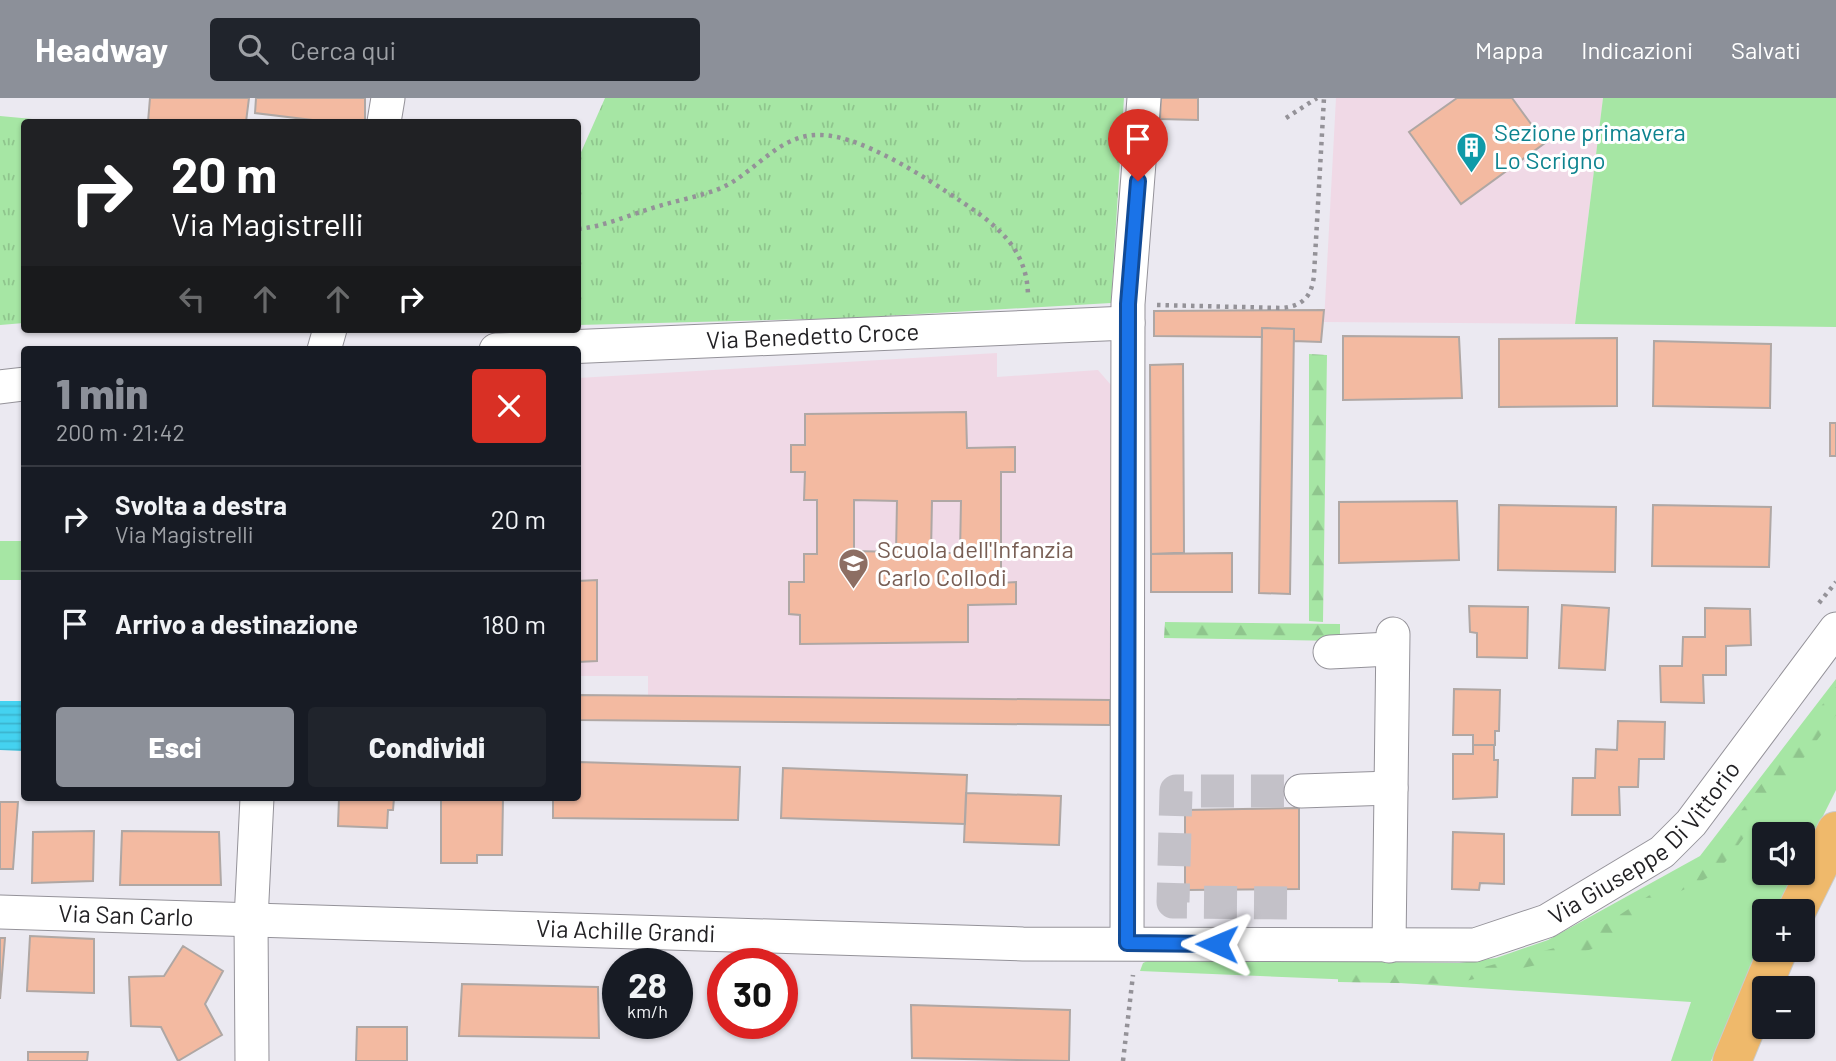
<!DOCTYPE html>
<html lang="it">
<head>
<meta charset="utf-8">
<style>
	body { margin:0; font-family:Barlow,sans-serif; background:#20242c; color:#f1f3f6; height:100vh; display:flex; flex-direction:column; font-size:26px; white-space:nowrap }
	* { box-sizing:border-box; margin:0 }
	p { font-size:23px; color:#9ea1a6 }
	.icon { flex:none; width:38px; height:38px; fill:none; stroke:currentColor; stroke-width:2; stroke-linecap:round; stroke-linejoin:round }
	.map { position:relative; flex:1; overflow:hidden }
	.details { position:absolute; left:21px; top:248px; width:560px; height:455px; display:flex; flex-direction:column; background:#171b24; border-radius:7px; box-shadow:0 2px 5px #0004 }
	.details>* { flex:none }
	.guide { position:absolute; left:21px; top:21px; width:560px; height:214px; border-radius:7px; box-shadow:0 2px 5px #0004; background:#202124; color:#fff; overflow:hidden }
	.buttons { position:absolute; left:1752px; top:724px; display:grid; gap:14px }
	.buttons a { display:grid; place-items:center; width:63px; height:63px; border-radius:7px; background:#171b24; box-shadow:0 2px 5px #0004; font-size:35px }
	.speed { position:absolute; left:602px; top:850px; display:flex; gap:14px; font-size:35px; font-weight:700; text-align:center }
	.speed>* { display:grid; place-content:center; width:91px; height:91px; border-radius:50%; background:#171b24; box-shadow:0 2px 5px #0004; line-height:1 }
	.speed small { font-size:18px; font-weight:400 }
	.speed .limit { border:10px solid #d22; background:#fff; color:#111 }
	.pin { position:absolute; display:grid; place-items:center; width:60px; height:60px; color:#fff; margin:-72px -30px; border-radius:50% 50% 50% 0; rotate:-45deg; box-shadow:0 0 7px #0007 }
	.pin .icon { rotate:45deg }
	.me { position:absolute; width:77px; margin:-38px; rotate:271deg; stroke-linejoin:round; filter:drop-shadow(0 0 5px #0008) }
	.turn { display:flex; align-items:center; gap:24px; height:147px; padding:0 35px; font-size:32px }
	.turn .icon { width:91px; height:91px; stroke-width:2.5 }
	.turn b { display:block; font-size:49px; line-height:60px }
	.lanes { display:flex; align-items:center; height:66px; padding:0 35px; background:#0003; justify-content:center; gap:35px; direction:ltr }
	.lanes .off { opacity:.35 }
	.round { display:grid; place-items:center; flex:none; width:74px; height:74px; border-radius:7px; background:#20242c }
	.headline { display:flex; align-items:center; justify-content:space-between; height:119px; padding:0 35px }
	h1 { font-size:42px; font-weight:800; line-height:52px; color:#8c9099 }
	.button { display:flex; gap:14px; margin-top:auto; padding:14px 35px }
	.button a { flex:1; height:80px; border-radius:7px; background:#8c9099; color:#fff; font-size:28px; font-weight:800; line-height:80px; text-align:center }
	.button a+a { background:#20242c; color:#f1f3f6 }
	ul { padding:0; list-style:none }
	li { display:flex; align-items:center; gap:21px; height:105px; padding:0 35px; border-top:2px solid #363941 }
	li div { flex:1 }
	li b { display:block; font-size:26px }
	li em { font-style:normal }
	header { display:flex; align-items:center; gap:42px; box-sizing:border-box; height:98px; padding:0 35px; background:#8c9099; color:#fff }
	header strong { font-size:33px }
	nav { display:flex; gap:38px; margin-inline-start:auto; font-size:24px }
	.search { width:490px; height:63px; background:#20242c; display:flex; align-items:center; gap:18px; box-sizing:border-box; padding:0 24px; border-radius:7px; color:#9ea1a6; font-size:26px }
	.map>svg:first-child { display:block }
	.education { fill:#f0d9e6 }
	.grass { fill:#a6e6a4 }
	.forest { fill:url(#forest-firs) }
	.park { fill:url(#park-tufts) }
	.water { fill:url(#water-rules) }
	.building { fill:#f3baa1; stroke:#afa7a4; stroke-width:2; fill-rule:evenodd }
	.lines { fill:none; stroke-linecap:round; stroke-linejoin:round }
	.minor-tunnel { stroke:#c3c1c8; stroke-width:33; stroke-dasharray:33 17; stroke-linecap:butt }
	.minor-casing { stroke:#949299; stroke-width:35 }
	.major-casing { stroke:#cacaca; stroke-width:40 }
	.path { stroke:#949298; stroke-width:4.5; stroke-dasharray:3.5 5; stroke-linecap:butt }
	.minor { stroke:#fff; stroke-width:33 }
	.major { stroke:#efb96b; stroke-width:38 }
	.route-casing { stroke:#114b97; stroke-width:18 }
	.route { stroke:#1a73e8; stroke-width:12 }
	.labels { text-anchor:middle; stroke-width:6; stroke-linejoin:round; paint-order:stroke }
	.culture-label { font-size:24px; fill:#0d838f; stroke:#fff; text-anchor:start }
	.street-label { font-size:24px; fill:#222124; stroke:#fff }
	.education-label { font-size:24px; fill:#785e54; stroke:#fff; text-anchor:start }
</style>
</head>
<body>
<header>
<strong>Headway</strong>
<div class="search"><svg class="icon" aria-label="search" viewBox="0 0 24 24"><circle cx="10" cy="10" r="6"/><path d="M15 15l6 6"/></svg>Cerca qui</div>
<nav><a>Mappa</a><a>Indicazioni</a><a>Salvati</a></nav>
</header>
<div class="map">
<svg width="1836" height="963" viewBox="0 0 1836 963">
	<defs>
		<pattern id="forest-firs" width="22" height="20" patternUnits="userSpaceOnUse" patternTransform="scale(1.75)"><rect width="22" height="20" fill="#a6e6a4"/><path d="M5 1l3.5 6h-7zM16 11l3.5 6h-7z" fill="#8fc58d"/></pattern>
		<pattern id="park-tufts" width="24" height="20" patternUnits="userSpaceOnUse" patternTransform="scale(1.75)"><rect width="24" height="20" fill="#a6e6a4"/><path d="M3 7l-1-3M5 7V3M7 7l1-3M15 17l-1-3M17 17v-4M19 17l1-3" fill="none" stroke="#8fc58d"/></pattern>
		<pattern id="water-rules" width="6" height="5" patternUnits="userSpaceOnUse" patternTransform="scale(1.75)"><rect width="6" height="5" fill="#44d2f0"/><path d="M0 2.5h6" fill="none" stroke="#3bb4ce"/></pattern>
	</defs>
	<rect width="100%" height="100%" fill="#ebe9f1"/>
	<!-- education -->
	<path class="education" d="M1336,0H1603L1575,226L1324,224Z
		M997,255V279L1098,272L1111,287L1110,602L648,598V578H578V280Z"/>
	<!-- grass -->
	<path class="grass" d="M1603,0H1836V229L1575,226Z
		M0,443H24V482H0Z
		M1836,581V692L1803,758L1802,737H1764V775H1794L1775,814H1764V837L1711,963H1671L1691,904L1356,882L1140,873L1143,865L1152,861L1459,865L1496,860L1548,842L1700,758Z"/>
	<!-- forest -->
	<path class="forest" d="M1309,256L1327,257L1323,524L1309,523Z
		M1165,524L1340,526V543L1164,540Z
		M1836,589V617L1727,762L1713,777L1671,798L1614,839L1592,851L1550,864L1452,886L1338,884V874L1451,878L1580,843L1703,762Z"/>
	<!-- park -->
	<path class="park" d="M605,0H1124L1111,205L850,220L578,227V61Z
		M0,18L65,24H24V225L0,227Z"/>
	<!-- water -->
	<path class="water" d="M0,603H24V653L0,652Z"/>
	<!-- building -->
	<path class="building" d="M150,0H249L246,24H148Z
		M256,0H365V24H329L255,15Z
		M1161,0H1198V22L1160,21Z
		M1457,0H1512L1545,45L1461,106L1409,34Z
		M1324,212L1321,244L1294,243V231L1262,230V239L1154,238V213Z
		M1262,230L1294,231L1290,496L1259,495Z
		M1343,238L1459,239L1462,300L1343,302Z
		M1617,240V308L1499,309V241Z
		M1654,243L1771,246L1770,310L1653,308Z
		M1183,266L1184,455L1151,456L1150,267Z
		M966,314L967,350L1015,349V374H1001V485L1016,484V506L968,507V544L800,546V517L789,516V484H804V456H817V402H804L805,374H791V347H805V316ZM854,402L897,403L896,454L854,453ZM932,403H961L960,455H931Z
		M1830,325H1836V358H1830Z
		M1457,403L1459,462L1339,465V404Z
		M1499,407L1616,409L1615,474L1498,472Z
		M1653,407L1771,409L1769,469L1652,468Z
		M1232,455V494H1151V456Z
		M597,482V563L578,564V483Z
		M1562,507L1609,510L1605,572L1559,570Z
		M1469,508L1528,509L1527,560L1477,559V535L1470,534Z
		M1705,510L1750,511L1751,547L1726,548V577H1703L1704,605L1661,604L1660,568H1682L1683,539H1705Z
		M1454,591L1500,592L1499,633H1495V647H1473V637H1453Z
		M578,597L1110,602V627L578,622Z
		M1618,623L1665,624L1664,661H1639L1638,689H1619L1620,717H1572L1573,680H1595L1596,651L1617,652Z
		M1473,647H1494V662H1498L1497,699L1453,701V656H1473Z
		M578,664L740,669L738,722L553,720V700H578Z
		M783,670L967,677L965,726L781,720Z
		M966,695L1061,698L1059,747L964,744Z
		M339,700H394L393,712H388L387,730L338,728Z
		M441,700H503L502,757H477V765H441Z
		M0,704H18L13,771H0Z
		M1299,710V791L1185,792V712Z
		M94,733L93,783L32,785L33,734Z
		M122,733L219,734L221,787H120Z
		M1453,734L1504,736V786L1480,785L1479,792L1452,791Z
		M30,838L94,841V895L27,893Z
		M0,840H5L0,901Z
		M183,848L223,873L205,906L222,937L178,963L161,929L131,928L129,879L164,878Z
		M462,886L598,889L599,940L459,938Z
		M911,907L1070,912L1069,963L912,960Z
		M357,929H407V963H356Z
		M28,954H88L87,963H28Z"/>
	<g class="lines">
		<!-- minor-tunnel -->
		<path class="minor-tunnel" d="M1287,805L1173,804L1176,693H1301"/>
		<defs>
			<g id="minor">
				<path d="M384,24L388,0"/>
				<path d="M324,252L330,231"/>
				<path id="s1" d="M496,252L1128,225"/>
				<path d="M0,289L24,286"/>
				<path d="M1330,554L1390,551"/>
				<path d="M1301,693L1391,690"/>
				<path id="s2" d="M0,814L1023,846L1475,847L1547,823L1662,754L1691,725L1836,531"/>
				<path d="M1127,845L1128,206L1144,0"/>
				<path d="M1389,848L1393,536"/>
				<path d="M252,963L251,822L257,700"/>
			</g>
			<path id="major" d="M1796,814L1836,733
				M1732,963L1778,852"/>
		</defs>
		<!-- minor casing -->
		<use href="#minor" class="minor-casing"/>
		<!-- major casing -->
		<use href="#major" class="major-casing"/>
		<!-- path -->
		<path class="path" d="M1286,20L1317,0
			M578,131C607,128 631,116 659,108C679,102 702,98 721,90C755,75 778,37 818,37C860,36 926,80 962,104C998,128 1028,152 1028,199
			M1157,207L1282,210C1303,208 1312,198 1314,177L1324,0
			M1819,505L1836,484
			M1123,963L1133,877"/>
		<!-- minor -->
		<use href="#minor" class="minor"/>
		<!-- major -->
		<use href="#major" class="major"/>
	</g>
	<g class="lines">
		<defs>
			<path id="route" d="M1138,83L1128,206L1127,845L1217,846"/>
		</defs>
		<!-- route casing -->
		<use href="#route" class="route-casing"/>
		<!-- route -->
		<use href="#route" class="route"/>
	</g>
	<!-- icons -->
	<defs>
		<symbol id="building-pin" viewBox="-11 -11 22 30"><path d="M0 17L-7.5 6A9.5 9.5 0 1 1 7.5 6Z" fill="#0f9aa8" stroke="#fff"/><path d="M-4-6H4V6H1V3H-1V6H-4ZM-2.5-4.3h1.7v1.8h-1.7ZM.8-4.3h1.7v1.8H.8ZM-2.5-1h1.7V.8h-1.7ZM.8-1h1.7V.8H.8Z" fill="#fff"/></symbol>
		<symbol id="school-pin" viewBox="-11 -11 22 30"><path d="M0 17L-7.5 6A9.5 9.5 0 1 1 7.5 6Z" fill="#8d6e63" stroke="#fff"/><path d="M0-5L7-2L0 1L-7-2ZM-4 1L0 2.5L4 1V4Q0 6-4 4Z" fill="#fff"/></symbol>
	</defs>
	<g fill-rule="evenodd">
		<use href="#building-pin" x="1454" y="32" width="35" height="47"/>
		<use href="#school-pin" x="836" y="448" width="35" height="47"/>
	</g>
	<g class="labels">
		<!-- culture labels -->
		<g class="culture-label">
			<text x="1494" y="43">Sezione primavera<tspan x="1494" dy="28">Lo Scrigno</tspan></text>
		</g>
		<!-- street labels -->
		<g class="street-label">
			<text dy="8" stroke="none"><textPath href="#s1" startOffset="317">Via Benedetto Croce</textPath></text>
			<text dy="8" stroke="none"><textPath href="#s2" startOffset="1678">Via Giuseppe Di Vittorio</textPath></text>
			<text dy="8" stroke="none"><textPath href="#s2" startOffset="126">Via San Carlo</textPath></text>
			<text dy="8" stroke="none"><textPath href="#s2" startOffset="626">Via Achille Grandi</textPath></text>
		</g>
		<!-- education labels -->
		<g class="education-label">
			<text x="877" y="460">Scuola dell'Infanzia<tspan x="877" dy="28">Carlo Collodi</tspan></text>
		</g>
	</g>
</svg>
<div class="buttons">
<a><svg class="icon" aria-label="sound" viewBox="0 0 24 24"><path d="M4 9h4l5-4v14l-5-4H4zM17 9q2 3 0 6"/></svg></a>
<a>+</a>
<a>−</a>
</div>
<div class="speed"><div>28<small>km/h</small></div><div class="limit">30</div></div>
<div class="pin" style="left:1138px;top:83px;background:#d93025"><svg class="icon" aria-label="arrive" viewBox="0 0 24 24"><path d="M6 21V4h12l-3 4 3 4H6"/></svg></div>
<svg class="me" style="left:1217px;top:846px" viewBox="-20 -20 40 40"><path d="M0-17L14 15 0 8-14 15z" fill="#1a73e8" stroke="#fff" stroke-width="4"/></svg>
<div class="guide">
<div class="turn"><svg class="icon" aria-label="right" viewBox="0 0 24 24"><path d="M7 20v-9h11M14 6l5 5-5 5"/></svg><div><b>20 m</b>Via Magistrelli</div></div>
<div class="lanes"><svg class="icon off" aria-label="left" viewBox="0 0 24 24"><path d="M17 20v-9H6M10 6l-5 5 5 5"/></svg><svg class="icon off" aria-label="ahead" viewBox="0 0 24 24"><path d="M12 20V5M6 11l6-6 6 6"/></svg><svg class="icon off" aria-label="ahead" viewBox="0 0 24 24"><path d="M12 20V5M6 11l6-6 6 6"/></svg><svg class="icon" aria-label="right" viewBox="0 0 24 24"><path d="M7 20v-9h11M14 6l5 5-5 5"/></svg></div>
</div>
<section class="details">
<div class="headline"><div><h1>1 min</h1><p>200 m · 21:42</p></div><a class="round" style="background:#d93025;color:#fff"><svg class="icon" aria-label="close" viewBox="0 0 24 24"><path d="M6 6l12 12M18 6L6 18"/></svg></a></div>
<ul>
<li><svg class="icon" aria-label="right" viewBox="0 0 24 24"><path d="M7 20v-9h11M14 6l5 5-5 5"/></svg><div><b>Svolta a destra</b><p>Via Magistrelli</p></div><em>20 m</em></li>
<li><svg class="icon" aria-label="arrive" viewBox="0 0 24 24"><path d="M6 21V4h12l-3 4 3 4H6"/></svg><div><b>Arrivo a destinazione</b></div><em>180 m</em></li>
</ul>
<div class="button"><a>Esci</a><a>Condividi</a></div>
</section>
</div>
</body>
</html>
